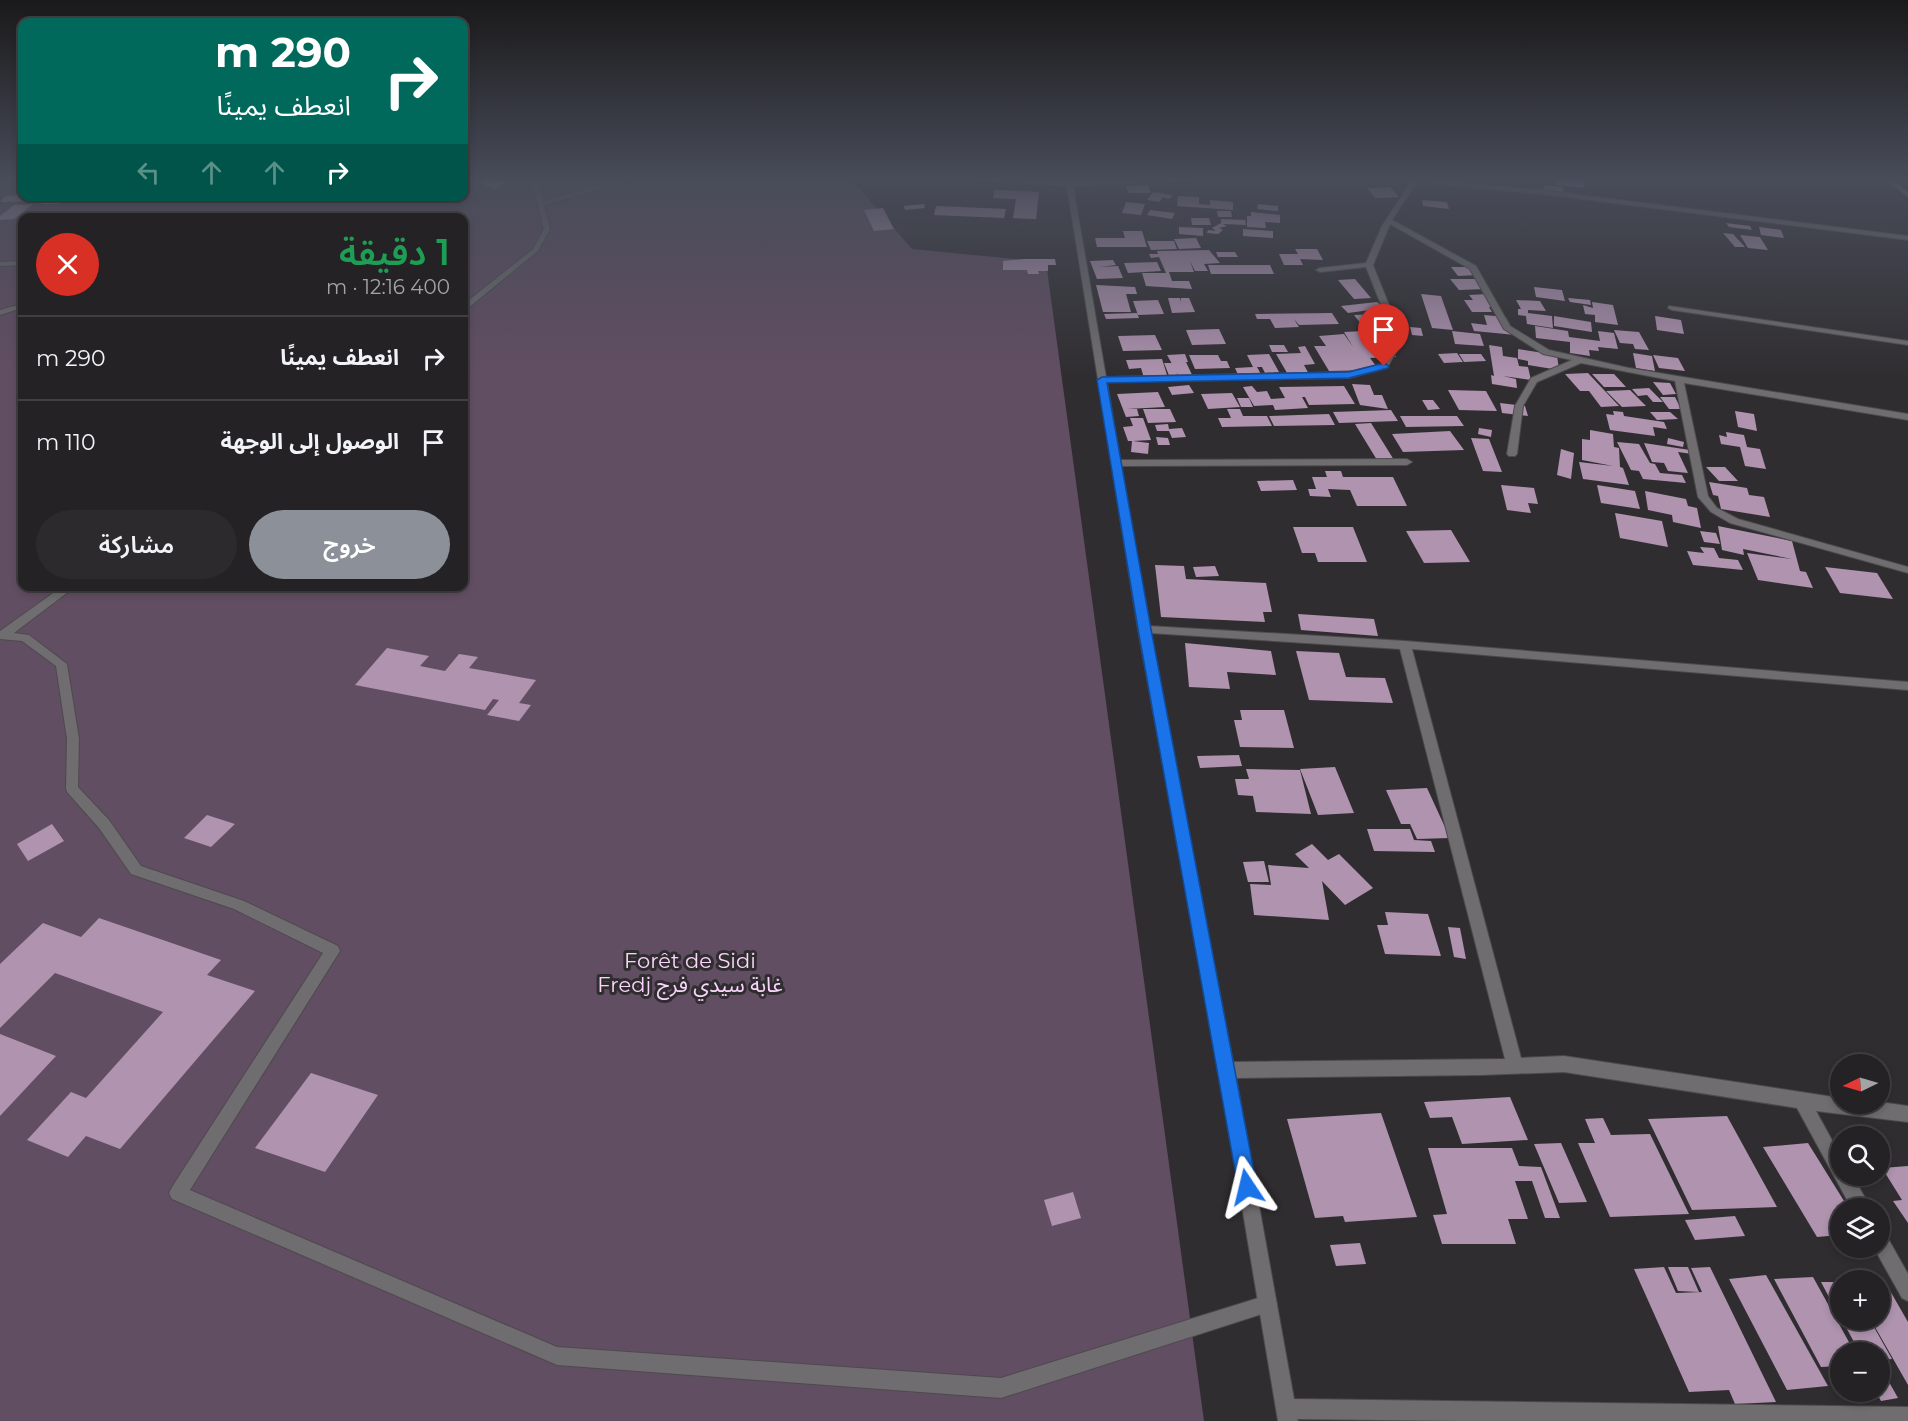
<!DOCTYPE html>
<html lang="ar">
<head>
<meta charset="utf-8">
<style>
	body { margin:0; font-family:Montserrat,"Noto Sans Arabic",sans-serif; background:#2c2a2c; color:#f1f3f6; direction:rtl; height:100vh; display:flex; flex-direction:column; font-size:22px; white-space:nowrap }
	* { box-sizing:border-box; margin:0 }
	p { font-size:20px; color:#a3a4a6 }
	.icon { flex:none; width:33px; height:33px; fill:none; stroke:currentColor; stroke-width:2; stroke-linecap:round; stroke-linejoin:round }
	.map { position:relative; flex:1; overflow:hidden; direction:ltr }
	.details { position:absolute; left:18px; top:213px; width:450px; height:378px; display:flex; flex-direction:column; background:#242224; border-radius:12px; box-shadow:0 3px 9px #0003,0 0 0 2px #413f41; direction:rtl }
	.details>* { flex:none }
	.guide { position:absolute; left:18px; top:18px; width:450px; height:183px; border-radius:12px; box-shadow:0 3px 9px #0003,0 0 0 2px #413f41; direction:rtl; background:#00695c; color:#fff; overflow:hidden }
	.needle { width:39px; rotate:265deg }
	.buttons { position:absolute; left:1830px; top:1054px; display:grid; gap:12px }
	.buttons a { display:grid; place-items:center; width:60px; height:60px; border-radius:50%; background:#242224; box-shadow:0 3px 9px #0003,0 0 0 2px #413f41; font-size:30px }
	.pin { position:absolute; display:grid; place-items:center; width:51px; height:51px; color:#fff; margin:-62px -26px; border-radius:50% 50% 50% 0; rotate:-45deg; box-shadow:0 0 6px #0007 }
	.pin .icon { rotate:45deg }
	.me { position:absolute; width:66px; margin:-33px; rotate:350deg; stroke-linejoin:round; filter:drop-shadow(0 0 4px #0008) }
	.turn { display:flex; align-items:center; gap:21px; height:126px; padding:0 18px; font-size:27px }
	.turn .icon { width:78px; height:78px; stroke-width:2.5 }
	.turn b { display:block; font-size:42px; line-height:51px }
	.lanes { display:flex; align-items:center; height:57px; padding:0 18px; background:#0003; justify-content:center; gap:30px; direction:ltr }
	.lanes .off { opacity:.35 }
	.round { display:grid; place-items:center; flex:none; width:63px; height:63px; border-radius:32px; background:#2c2a2c }
	.summary { display:flex; align-items:center; justify-content:space-between; height:102px; padding:0 18px }
	h1 { font-size:36px; font-weight:600; line-height:45px; color:#1e9e55 }
	.primary-button { display:flex; gap:12px; margin-top:auto; padding:12px 18px }
	.primary-button a { flex:1; height:69px; border-radius:36px; background:#8c9099; color:#fff; font-size:24px; font-weight:600; line-height:69px; text-align:center }
	.primary-button a+a { background:#2c2a2c; color:#f1f3f6 }
	ul { padding:0; list-style:none }
	li { display:flex; align-items:center; gap:18px; height:84px; padding:0 18px; border-top:2px solid #413f41 }
	li div { flex:1 }
	li b { display:block; font-size:22px }
	li em { font-style:normal }
	.map>svg:first-child { display:block }
	.green { fill:#624e62; fill-rule:evenodd }
	.building { fill:#af93af }
	.lines { fill:none; stroke-linecap:round; stroke-linejoin:round }
	.lane-casing { stroke:#4d4a4d; stroke-width:2 }
	.street-casing { stroke:#4d4a4d; stroke-width:2 }
	.secondary-casing { stroke:#4d4a4d; stroke-width:2 }
	.lane { fill:#6f6d6f; fill-rule:evenodd }
	.street { fill:#6f6d6f; fill-rule:evenodd }
	.secondary { fill:#939093; fill-rule:evenodd }
	.route { fill:#1a73e8; stroke:#114b97; stroke-width:1.5 }
	.labels { text-anchor:middle; stroke-width:6; stroke-linejoin:round; paint-order:stroke }
	.near-park-label { font-size:21px; fill:#fbd5fb; stroke:#302d30 }
</style>
</head>
<body>
<div class="map">
<svg width="1908" height="1421" viewBox="0 0 1908 1421">
	<rect width="100%" height="100%" fill="#302d30"/>
	<!-- green -->
	<path class="green" d="M0,180H22V196H464V180H852L912,249L1046,262L1204,1421H0ZM22,218H464V586H22Z"/>
	<!-- building -->
	<path class="building" d="M487,180H496L506,184L494,189L480,183Z
		M1555,180H1583L1585,188L1556,185Z
		M1148,185L1151,193H1129L1126,186Z
		M1543,185L1562,187L1564,194L1546,192Z
		M1390,187L1399,197L1375,198L1367,188Z
		M994,190L1039,192L1036,219L1013,218L1016,199L993,198Z
		M1153,192L1172,195L1170,199L1163,197L1159,202L1147,200Z
		M22,195V196H70L60,204H41L45,201L0,202L5,196Z
		M1178,196L1199,197V204L1210,205V200L1233,202V210L1177,206Z
		M1422,200L1447,202L1449,209L1423,206Z
		M1126,202L1145,204L1141,215L1122,213Z
		M33,204L14,219L0,220V216L14,205Z
		M924,204L925,208L905,210L904,206Z
		M1258,204L1278,206V211L1257,209Z
		M936,206L1006,209L1004,218L934,215Z
		M883,208L894,229L874,231L864,210Z
		M1150,210L1175,213L1172,219L1147,215Z
		M1217,211H1231L1232,217H1218Z
		M1251,212L1280,215V223L1265,222L1266,228L1247,227V216H1251Z
		M1191,218H1209L1211,225H1192Z
		M1221,219L1245,220L1246,225L1223,224L1227,226L1219,228L1223,230L1218,234L1207,233L1208,230L1216,231L1212,228L1221,223Z
		M1726,223L1750,226L1752,230L1729,227Z
		M1179,227L1203,228V236L1179,234Z
		M1759,227L1781,230L1784,238L1761,235Z
		M1243,229L1273,231V238L1243,236Z
		M1123,231H1142L1147,247H1097L1095,238H1125Z
		M1723,233L1733,234L1745,247H1735Z
		M1740,235L1760,237L1768,250L1748,248Z
		M1196,238L1201,248L1179,249L1174,239Z
		M1147,241H1174L1177,249L1151,250Z
		M1295,249H1317L1323,260L1300,259L1303,265H1284L1279,254H1298Z
		M1209,250L1220,263L1204,264L1208,271H1195L1190,261L1194,272H1169L1172,281H1189L1192,289L1146,286L1142,273H1166L1159,257L1151,258L1149,254H1158L1157,251Z
		M1216,252H1235L1238,257H1218Z
		M1024,259H1055L1056,265H1048V271H1038L1039,274H1028L1027,270H1003V261Z
		M1113,260L1116,265L1099,267L1118,266L1123,278L1097,279L1090,261Z
		M1157,262L1161,271L1128,273L1124,263Z
		M1208,265H1270L1274,274H1211Z
		M1451,267H1470L1477,275L1458,276Z
		M1355,279L1371,298L1354,299L1338,280Z
		M1450,279H1476L1485,289L1459,290Z
		M1096,285L1135,287L1137,294H1126L1131,312H1103Z
		M1534,287L1562,290L1565,301L1536,297Z
		M1421,294L1441,296L1453,330L1432,328Z
		M1487,294L1498,307H1489L1492,312H1472L1464,300H1473L1469,295Z
		M1168,298H1180L1181,302V298H1189L1195,312L1172,313Z
		M1568,298L1590,300L1591,305L1570,302Z
		M1158,300L1164,314L1138,315L1133,301Z
		M1516,300L1540,301L1546,311L1528,310V313L1552,316L1553,328L1527,324L1526,316L1518,315V309H1521Z
		M1377,302L1385,308L1348,313L1341,306Z
		M1592,302L1613,305L1618,325L1595,322V315L1585,314L1583,305L1593,308Z
		M1137,313L1139,318L1106,319L1104,314Z
		M1332,313L1339,324L1299,325L1294,319L1299,327L1275,328L1270,319H1257L1255,314Z
		M1377,314L1390,329H1385L1389,334H1369L1354,315Z
		M1484,315L1506,317L1516,335L1474,331L1471,323L1487,325Z
		M1554,316L1591,322L1592,332L1554,326Z
		M1655,316L1681,320L1684,334L1657,330Z
		M1535,326L1568,331L1569,337L1600,341L1598,331L1614,333L1618,349L1598,347L1599,351L1589,350L1590,356L1570,353V342L1536,338Z
		M1410,327L1421,328L1423,336L1412,335Z
		M1219,329L1226,344L1192,345L1186,330Z
		M1614,330L1639,332L1649,350L1635,349L1633,344L1620,343Z
		M1364,331L1378,351L1391,350L1396,357L1370,358L1379,370L1329,371L1314,346H1326L1319,336L1344,334L1353,347L1344,332Z
		M1452,331L1480,334L1484,346L1455,344Z
		M1155,335L1162,350L1123,351L1118,336Z
		M1269,345H1284L1288,352H1272Z
		M1489,345L1502,347L1503,356L1517,358L1519,366L1528,367L1531,380L1503,376L1516,379L1517,388L1492,384L1491,375L1494,376Z
		M1305,346L1315,364L1304,365L1311,378H1290L1276,354L1301,353L1298,347Z
		M1518,349L1557,355L1559,370L1528,365V361L1518,359Z
		M1457,353L1463,362L1444,363L1438,354Z
		M1633,353L1652,356L1655,371L1636,368Z
		M1185,354L1188,362H1186L1193,377L1180,378L1167,355Z
		M1269,354L1279,372L1265,373L1262,367H1257L1262,376L1239,377L1235,368L1253,367L1247,355Z
		M1459,354H1481L1486,361L1464,362Z
		M1189,355H1218L1221,361H1227L1230,368L1195,369Z
		M1653,355L1678,358L1685,371L1659,368Z
		M1162,359L1168,378H1144L1141,368L1129,369L1126,360Z
		M1164,363H1173L1179,378H1170Z
		M1588,373L1619,406L1601,407L1589,391H1580L1565,374Z
		M1592,374H1614L1626,387H1604Z
		M1653,382L1670,383L1676,394L1663,395Z
		M1352,384L1370,385L1374,395H1382L1388,409L1360,405Z
		M1189,385L1194,393L1172,395L1168,387Z
		M1252,386L1257,392L1267,391L1271,399L1285,398L1279,387L1344,386L1355,404L1309,405L1305,397H1302L1308,408L1275,410L1273,405L1254,406L1243,387Z
		M1649,388L1663,402H1653L1647,395L1638,396L1632,389Z
		M1448,390L1486,391L1497,411L1459,410Z
		M1630,390L1646,406L1622,407L1606,391Z
		M1158,392L1165,407L1127,409H1137L1139,416L1126,417L1117,394Z
		M1232,393L1240,407L1208,409L1201,394Z
		M1660,397H1675L1681,409H1669Z
		M1237,398H1249L1253,407H1241Z
		M1422,400H1433L1440,409L1428,410Z
		M1500,403L1525,406L1528,416L1502,413Z
		M1143,409H1170L1176,422L1148,423Z
		M1227,409H1240L1243,416H1267L1272,426L1222,427L1218,418H1231Z
		M1391,410L1398,421L1339,423L1333,412Z
		M1613,411L1623,412L1624,416L1664,422L1667,429L1653,427L1655,436L1610,430L1606,414L1614,415Z
		M1735,411L1754,414L1757,431L1738,427Z
		M1650,412H1670L1678,419L1657,420Z
		M1329,414L1335,425L1274,426L1269,416Z
		M1400,416H1457L1464,426L1406,427Z
		M1130,418H1143L1151,440L1133,441L1149,443L1148,454L1131,452L1132,441H1128L1123,427L1133,426Z
		M1371,423L1394,460H1377L1355,424Z
		M1168,424L1169,429L1182,428L1186,437L1172,438L1169,431H1157L1155,425Z
		M1479,428L1492,430L1491,437L1478,434Z
		M1590,430L1613,434L1614,447L1619,448L1620,467L1623,468L1629,485L1583,479L1579,462L1613,466L1582,460V439L1590,440Z
		M1450,431L1464,450L1403,452L1392,434Z
		M1726,432L1744,435L1747,447L1760,449L1766,469L1745,466L1740,447L1721,444L1719,435L1727,437Z
		M1156,437L1168,438L1170,445H1158Z
		M1471,438L1489,439L1502,472L1483,471Z
		M1668,438L1684,442L1683,447L1667,444Z
		M1617,442L1639,444L1650,463L1655,464L1660,473L1682,475L1686,483L1643,479L1639,471L1631,470Z
		M1644,443L1690,450L1692,454L1678,452L1688,473L1668,471L1664,463L1652,462Z
		M1561,449L1574,453L1571,479L1557,475Z
		M1706,467H1725L1738,481H1719Z
		M1325,471H1341L1343,477H1393L1407,506H1357L1350,490L1328,489L1331,497L1310,496L1308,489H1316L1312,477H1327Z
		M1293,480L1297,490L1261,491L1257,481Z
		M1709,482L1747,488L1749,495L1764,497L1770,517L1721,509L1718,496L1713,495Z
		M1501,485L1534,488L1538,504L1528,503L1531,513L1507,510Z
		M1597,485L1635,491L1640,509L1601,503Z
		M1645,491L1686,499L1688,506L1697,508L1701,528L1673,522L1672,515L1648,510Z
		M1615,513L1662,521L1668,547L1620,538Z
		M1718,526L1792,541L1800,571L1806,572L1813,588L1758,580L1747,553L1792,559L1743,549L1744,555L1722,550Z
		M1293,527H1353L1367,562H1318L1315,553H1302Z
		M1451,530L1470,562L1424,563L1406,531Z
		M1700,531L1716,533L1720,544L1704,542Z
		M1700,547L1714,548L1719,558L1738,560L1743,570L1693,565L1687,551L1704,553Z
		M1155,565L1184,566L1186,579L1266,583L1272,612H1263L1265,622L1161,617Z
		M1215,566L1219,576L1196,577L1193,567Z
		M1825,567L1877,573L1893,599L1840,593Z
		M1298,614L1374,619L1378,636L1301,630Z
		M1185,643L1271,651L1276,675L1227,672L1230,689L1189,687Z
		M387,648L429,656L420,666L445,671L459,654L478,657L469,668L536,680L519,703L531,705L519,721L487,715L499,700L493,699L485,710L355,685Z
		M1296,651L1339,653L1346,677L1385,678L1393,703L1309,700Z
		M1240,710H1284L1294,748L1240,747L1234,720H1242Z
		M1239,755L1242,766L1200,768L1197,756Z
		M1335,767L1354,813L1318,815L1300,769Z
		M1246,769L1300,770L1311,814L1256,812L1253,796L1238,795L1235,779H1249Z
		M1427,788L1450,838L1417,839L1410,824H1401L1386,790Z
		M207,815L235,824L211,847L184,838Z
		M52,824L64,841L28,861L17,844Z
		M1367,829H1410L1414,840L1431,841L1435,852L1374,851Z
		M1312,844L1328,860L1339,854L1373,888L1345,905L1322,881L1329,920L1254,915L1250,884L1271,885L1268,865L1309,868L1295,854Z
		M1264,861L1269,882H1248L1243,862Z
		M1385,912L1428,914L1441,956L1385,954L1377,925H1388Z
		M99,918L221,960L207,975L255,991L120,1149L86,1136L68,1157L27,1140L71,1092L86,1098L163,1012L55,973L0,1028V964L43,923L81,937Z
		M1448,927L1460,928L1466,959L1454,957Z
		M0,1034L56,1056L0,1116Z
		M311,1073L378,1095L325,1172L255,1148Z
		M1510,1097L1528,1140L1462,1144L1452,1117L1430,1118L1424,1102Z
		M1381,1113L1417,1217L1345,1222L1343,1216L1315,1218L1287,1119Z
		M1727,1116L1777,1207L1692,1210L1648,1119Z
		M1603,1118L1611,1135L1650,1134L1689,1214L1610,1217L1578,1143H1595L1585,1119Z
		M1561,1143L1587,1202L1559,1203L1534,1144Z
		M1808,1143L1849,1209H1840V1235L1817,1237L1763,1147Z
		M1428,1148H1512L1519,1166L1541,1167L1560,1218H1545L1532,1181H1515L1528,1219H1508L1516,1244H1442L1433,1215L1447,1214Z
		M1908,1166V1223L1893,1201L1902,1200L1882,1168Z
		M1073,1192L1081,1218L1052,1226L1044,1200Z
		M1735,1216L1745,1236L1695,1240L1685,1220Z
		M1360,1243L1366,1264L1336,1266L1330,1245Z
		M1664,1267L1676,1293L1702,1292L1691,1268L1710,1267L1776,1402L1735,1404L1729,1390L1689,1392L1634,1269Z
		M1668,1267H1688L1699,1292L1678,1291Z
		M1766,1275L1828,1386L1787,1390L1729,1279Z
		M1813,1277L1855,1353H1840V1366L1821,1367L1774,1279Z
		M1821,1282H1840V1318Z
		M1885,1282L1908,1322V1385L1871,1320H1880V1283Z
		M1842,1320H1870L1892,1359L1880,1360V1353H1860Z
		M1880,1366L1898,1398L1881,1401L1876,1392H1880Z"/>
	<g class="lines">
		<defs>
			<path id="lane" d="M531,180H537L543,201L601,185L566,180H647L620,184L544,205L550,229L538,251L467,309H464V304L533,249L544,229Z
				M964,180L1071,182L1074,184L1071,186Z
				M22,261V265L0,266V262Z
				M22,304V308L0,315V310Z
				M63,586H76L14,633L29,635L67,664L79,739L78,787L109,820L141,866L244,901L338,946L340,951L190,1190L557,1347L1001,1378L1268,1295L1274,1298L1277,1304L1274,1310L1001,1398L557,1365L172,1199L169,1193L172,1187L323,953L234,909L131,874L99,828L67,792L66,788L67,739L56,666L22,641L0,639V631Z"/>
			<path id="street" d="M1066,180L1073,182L1209,180L1073,186L1106,377L1349,372L1381,364L1395,340L1366,267L1320,272L1316,270L1320,268L1366,263L1382,226L1412,180H1441L1549,191L1908,236V240L1549,195L1417,182L1392,220L1476,266L1510,326L1549,350L1629,368L1908,414V420L1684,383L1708,496L1717,508L1738,519L1908,567V573L1730,523L1711,512L1698,497L1675,381L1581,363L1537,382L1523,406L1517,454L1515,456H1509L1507,454L1515,406L1531,378L1572,360L1543,354L1504,329L1470,269L1390,224L1373,265L1403,340L1387,368L1349,378L1107,382L1120,460L1407,459L1412,462L1407,465L1121,466L1149,626L1405,641L1908,682V690L1412,649L1521,1058L1564,1056L1840,1098V1104H1880V1102L1908,1106V1122L1816,1111L1840,1155V1176H1853L1871,1209H1852L1797,1108L1564,1072L1481,1075L1236,1078L1294,1399L1908,1407V1421H1461L1297,1419L1298,1421H1278L1219,1070L1138,629ZM1150,633L1400,649L1505,1059L1233,1062Z
				M1669,306L1908,341V345L1672,310L1668,308Z
				M1880,1232L1886,1235L1908,1274V1301L1902,1298L1874,1248H1880Z"/>
			<path id="secondary" d="M1886,180H1894L1908,192V197Z
				M1902,180H1908V185Z"/>
		</defs>
		<!-- lane casing -->
		<use href="#lane" class="lane-casing"/>
		<!-- street casing -->
		<use href="#street" class="street-casing"/>
		<!-- secondary casing -->
		<use href="#secondary" class="secondary-casing"/>
		<!-- lane -->
		<use href="#lane" class="lane"/>
		<!-- street -->
		<use href="#street" class="street"/>
		<!-- secondary -->
		<use href="#secondary" class="secondary"/>
	</g>
	<!-- sky -->
	<linearGradient id="sky" x2="0" y2="1"><stop stop-color="#1a191a"/><stop offset="0.47" stop-color="#484c59"/><stop offset="1" stop-color="#484c59" stop-opacity="0"/></linearGradient>
	<rect width="1908" height="379" fill="url(#sky)"/>
	<!-- route -->
	<path class="route" d="M1384,363L1389,366L1388,368L1349,378L1107,383L1151,629L1257,1187L1254,1194L1247,1197L1240,1194L1238,1187L1138,629L1097,380L1102,377L1349,372Z"/>
	<g class="labels">
		<!-- near-park labels -->
		<g class="near-park-label">
			<text x="690" y="968">Forêt de Sidi<tspan x="690" dy="24">Fredj غابة سيدي فرج</tspan></text>
		</g>
	</g>
</svg>
<div class="buttons">
<a><svg class="needle" viewBox="-14 -14 28 28"><path d="M0-13l5 13h-10z" fill="#e53935"/><path d="M0 13l5-13h-10z" fill="#a3a4a6"/></svg></a>
<a><svg class="icon" aria-label="search" viewBox="0 0 24 24"><circle cx="10" cy="10" r="6"/><path d="M15 15l6 6"/></svg></a>
<a><svg class="icon" aria-label="layers" viewBox="0 0 24 24"><path d="M12 4l9 5-9 5-9-5zM3 14l9 5 9-5"/></svg></a>
<a>+</a>
<a>−</a>
</div>
<div class="pin" style="left:1384px;top:366px;background:#d93025"><svg class="icon" aria-label="arrive" viewBox="0 0 24 24"><path d="M6 21V4h12l-3 4 3 4H6"/></svg></div>
<svg class="me" style="left:1247px;top:1187px" viewBox="-20 -20 40 40"><path d="M0-17L14 15 0 8-14 15z" fill="#1a73e8" stroke="#fff" stroke-width="4"/></svg>
<div class="guide">
<div class="turn"><svg class="icon" aria-label="right" viewBox="0 0 24 24"><path d="M7 20v-9h11M14 6l5 5-5 5"/></svg><div><b>290 m</b>انعطف يمينًا</div></div>
<div class="lanes"><svg class="icon off" aria-label="left" viewBox="0 0 24 24"><path d="M17 20v-9H6M10 6l-5 5 5 5"/></svg><svg class="icon off" aria-label="ahead" viewBox="0 0 24 24"><path d="M12 20V5M6 11l6-6 6 6"/></svg><svg class="icon off" aria-label="ahead" viewBox="0 0 24 24"><path d="M12 20V5M6 11l6-6 6 6"/></svg><svg class="icon" aria-label="right" viewBox="0 0 24 24"><path d="M7 20v-9h11M14 6l5 5-5 5"/></svg></div>
</div>
<section class="details">
<div class="summary"><div><h1>1 دقيقة</h1><p>400 m · 12:16</p></div><a class="round" style="background:#d93025;color:#fff"><svg class="icon" aria-label="close" viewBox="0 0 24 24"><path d="M6 6l12 12M18 6L6 18"/></svg></a></div>
<ul>
<li><svg class="icon" aria-label="right" viewBox="0 0 24 24"><path d="M7 20v-9h11M14 6l5 5-5 5"/></svg><div><b>انعطف يمينًا</b></div><em>290 m</em></li>
<li><svg class="icon" aria-label="arrive" viewBox="0 0 24 24"><path d="M6 21V4h12l-3 4 3 4H6"/></svg><div><b>الوصول إلى الوجهة</b></div><em>110 m</em></li>
</ul>
<div class="primary-button"><a>خروج</a><a>مشاركة</a></div>
</section>
</div>
</body>
</html>
